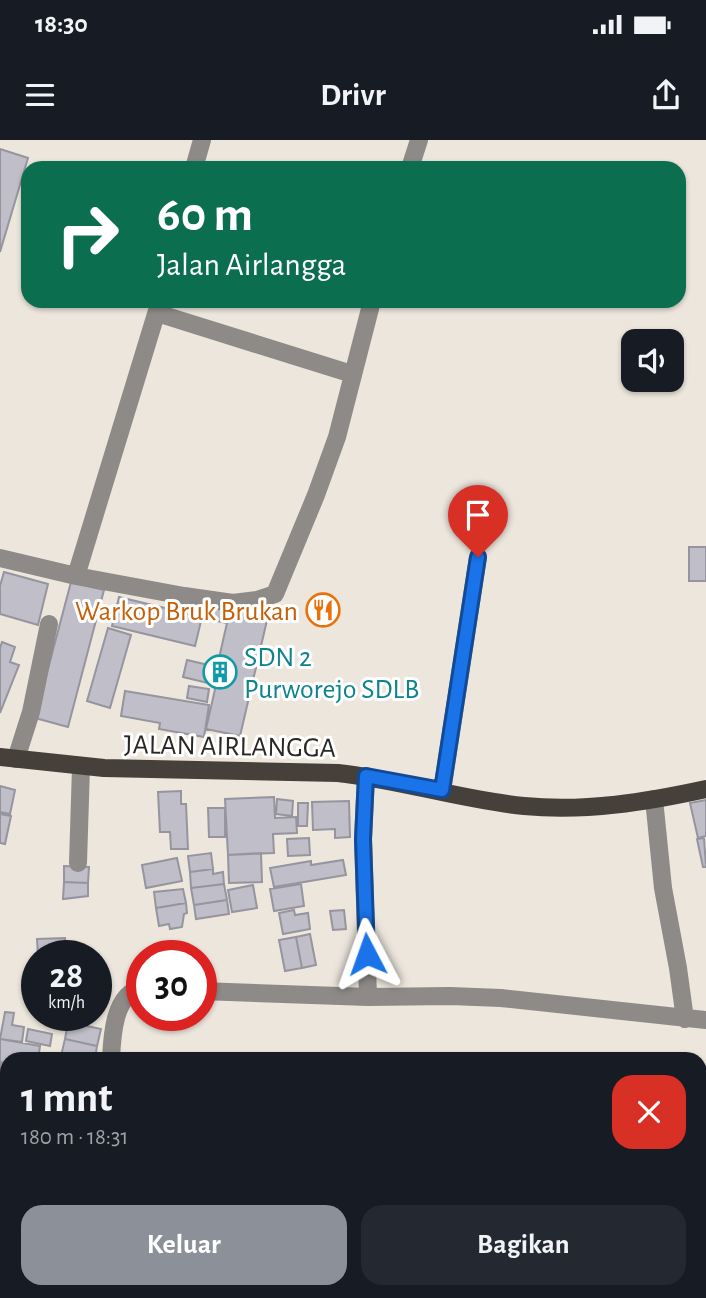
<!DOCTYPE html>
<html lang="id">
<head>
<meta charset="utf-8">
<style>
	body { margin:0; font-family:"Alegreya Sans",sans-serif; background:#242831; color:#f1f3f6; height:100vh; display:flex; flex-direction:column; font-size:26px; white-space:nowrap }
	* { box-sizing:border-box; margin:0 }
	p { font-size:23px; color:#9ea1a6 }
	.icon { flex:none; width:38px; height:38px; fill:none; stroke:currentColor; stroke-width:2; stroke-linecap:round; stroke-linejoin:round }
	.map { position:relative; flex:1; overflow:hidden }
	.side { position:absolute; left:0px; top:912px; width:707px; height:247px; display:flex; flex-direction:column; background:#171b24; border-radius:21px 21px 0 0; box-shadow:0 2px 5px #0004 }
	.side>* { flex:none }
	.banner { position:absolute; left:21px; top:21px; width:665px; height:147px; border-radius:21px; box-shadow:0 2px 5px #0004; background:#0b6e4f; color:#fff; overflow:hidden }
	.fabs { position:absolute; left:621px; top:189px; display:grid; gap:14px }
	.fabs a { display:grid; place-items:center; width:63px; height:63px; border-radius:14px; background:#171b24; box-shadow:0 2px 5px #0004; font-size:35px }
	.speed { position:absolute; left:21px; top:800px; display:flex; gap:14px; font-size:35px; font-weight:700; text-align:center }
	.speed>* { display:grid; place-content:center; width:91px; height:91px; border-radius:50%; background:#171b24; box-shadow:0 2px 5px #0004; line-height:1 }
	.speed small { font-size:18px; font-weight:400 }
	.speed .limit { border:10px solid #d22; background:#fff; color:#111 }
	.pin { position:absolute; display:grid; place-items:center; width:60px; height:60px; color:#fff; margin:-72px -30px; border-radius:50% 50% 50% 0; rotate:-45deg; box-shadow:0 0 7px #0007 }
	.pin .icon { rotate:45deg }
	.me { position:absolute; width:77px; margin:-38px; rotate:356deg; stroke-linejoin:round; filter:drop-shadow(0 0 5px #0008) }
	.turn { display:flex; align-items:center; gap:24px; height:147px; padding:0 21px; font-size:32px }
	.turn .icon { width:91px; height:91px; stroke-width:2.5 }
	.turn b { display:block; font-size:49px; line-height:60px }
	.round { display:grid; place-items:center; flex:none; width:74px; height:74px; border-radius:21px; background:#242831 }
	.head { display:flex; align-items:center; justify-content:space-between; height:119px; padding:0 21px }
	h1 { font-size:42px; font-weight:700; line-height:52px }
	.primary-button { display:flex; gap:14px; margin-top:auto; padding:14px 21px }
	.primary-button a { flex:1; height:80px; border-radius:21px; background:#8c9099; color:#fff; font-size:28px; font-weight:700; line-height:80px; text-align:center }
	.primary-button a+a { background:#242831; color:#f1f3f6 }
	.status { display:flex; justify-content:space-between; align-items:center; height:49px; padding:0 35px; background:#171b24; direction:ltr }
	.status svg { height:19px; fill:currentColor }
	header { display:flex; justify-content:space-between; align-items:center; height:91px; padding:0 21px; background:#171b24; font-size:32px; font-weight:700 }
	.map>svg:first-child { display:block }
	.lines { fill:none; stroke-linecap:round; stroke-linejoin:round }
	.stream { stroke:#6d93a6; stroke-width:5 }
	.building { fill:#c0bec8; stroke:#96949e; stroke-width:2 }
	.minor { stroke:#8e8a87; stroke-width:18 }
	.major { stroke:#46403b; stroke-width:18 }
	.route-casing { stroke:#114b97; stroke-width:18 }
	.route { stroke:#1a73e8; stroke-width:12 }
	.labels { text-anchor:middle; stroke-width:6; stroke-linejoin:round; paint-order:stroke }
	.food-label { font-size:28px; fill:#c56008; stroke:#fff; text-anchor:end }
	.culture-label { font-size:28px; fill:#0d838f; stroke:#fff; text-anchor:start }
	.street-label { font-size:28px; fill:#292723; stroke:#fff }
</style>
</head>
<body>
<div class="status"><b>18:30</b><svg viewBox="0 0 49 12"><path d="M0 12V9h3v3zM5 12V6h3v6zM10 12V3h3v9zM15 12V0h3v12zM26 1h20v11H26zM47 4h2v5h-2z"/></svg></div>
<header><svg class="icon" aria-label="menu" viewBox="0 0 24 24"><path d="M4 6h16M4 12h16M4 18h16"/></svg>Drivr<svg class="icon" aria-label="share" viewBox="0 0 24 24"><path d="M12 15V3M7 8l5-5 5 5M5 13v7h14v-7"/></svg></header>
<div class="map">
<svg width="706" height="1158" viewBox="0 0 706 1158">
	<rect width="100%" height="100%" fill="#ece6dd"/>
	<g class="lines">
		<!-- stream -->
		<path class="stream" d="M0,1100L7,1099
			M70,1152L72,1158"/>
	</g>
	<!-- building -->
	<path class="building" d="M0,9L28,18L0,112Z
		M689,407H706V441H689Z
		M4,432L48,444L38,485L0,474V446Z
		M71,442L104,450L68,587L35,578Z
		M119,457L202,477L195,506L112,486Z
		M215,464L268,476L240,596L206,589L216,545L183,537L187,520L217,527L227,483L211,480Z
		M108,488L131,495L110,568L87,561Z
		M2,502L15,507L10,522L19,525L0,573V508Z
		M189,546L209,549L207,562L187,558Z
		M125,551L209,565L204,597L159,589L160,583L121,576Z
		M0,646L15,650L10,674L0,672Z
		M181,651V664H186L188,709H171L170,692H160L158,652Z
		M274,657L275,678L296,677L297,693L273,694L274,713L228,715L225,659Z
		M277,659L293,661L292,676L276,674Z
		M706,660V696L698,698L690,663Z
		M349,661L350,697L335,698V689L313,690L312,662Z
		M298,663H308L307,686H298Z
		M208,668H225V697H209Z
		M0,674L11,676L5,704L0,703Z
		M309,698L310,715L288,716L287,699Z
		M704,698L706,727H703L697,699Z
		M211,713L213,729L190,732L188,716Z
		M261,713L262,742L229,743L228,715Z
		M177,718L182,741L146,748L142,725Z
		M343,720L346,735L274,747L270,728L311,721V725Z
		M64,726L89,727L88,743L64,742Z
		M213,729V734L223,732L224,744L191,748L190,732Z
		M64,742L88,743V756L63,759Z
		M224,744L227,760L194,765L191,748Z
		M301,744L304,766L274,771L270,749Z
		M253,745L257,768L232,772L228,750Z
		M183,749L186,763L156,768L154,752Z
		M227,760L229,774L196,779L194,765Z
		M186,763L187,773L184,774L182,787L170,789L169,784L159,786L156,768Z
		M294,770L295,775L308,773L310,789L283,794L279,773Z
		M344,770L346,789L333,790L330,771Z
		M310,794L316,825L302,828L296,797Z
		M296,797L302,828L285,831L279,800Z
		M65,798L66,816H38L37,799Z
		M5,872L14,873L12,885L24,887L22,902L0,899Z
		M68,882L101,889L97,906L65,899Z
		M28,889L52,894L50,906L26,901Z
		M0,899L40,906L38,919H7V923L0,922Z
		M65,899L97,906L95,919L61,916Z
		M0,923L7,924V957L0,956Z"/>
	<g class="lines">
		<!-- minor -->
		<path class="minor" d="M194,28L202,0
			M410,28L419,0
			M157,173L352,234
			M0,418L76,436L184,456L233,463L257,460L275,454L316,355L337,297L372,161
			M76,436L160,161
			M16,619L31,572L49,484
			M366,636L363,699L368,857
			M442,651L478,417
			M654,659L663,748L678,828L685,879
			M78,723L81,627
			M201,851L368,857L450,856L501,858L706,880
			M111,919C112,896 114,853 142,848
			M0,1032L7,1033
			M12,1158L14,1152"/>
		<!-- major -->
		<path class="major" d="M0,617L104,628L338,633C401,640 462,660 524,666C586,672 646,662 706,649"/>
	</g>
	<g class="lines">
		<defs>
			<path id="route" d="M367,814L363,699L366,636L442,650L478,417"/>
		</defs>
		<!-- route casing -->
		<use href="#route" class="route-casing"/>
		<!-- route -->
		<use href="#route" class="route"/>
	</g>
	<!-- icons -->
	<defs>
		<symbol id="restaurant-ring" viewBox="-11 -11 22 22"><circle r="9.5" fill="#fff" stroke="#e8710a" stroke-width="1.5"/><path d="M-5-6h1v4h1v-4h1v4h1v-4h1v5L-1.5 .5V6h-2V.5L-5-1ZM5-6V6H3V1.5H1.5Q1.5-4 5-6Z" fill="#e8710a"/></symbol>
		<symbol id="building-ring" viewBox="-11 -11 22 22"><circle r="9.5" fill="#fff" stroke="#0f9aa8" stroke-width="1.5"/><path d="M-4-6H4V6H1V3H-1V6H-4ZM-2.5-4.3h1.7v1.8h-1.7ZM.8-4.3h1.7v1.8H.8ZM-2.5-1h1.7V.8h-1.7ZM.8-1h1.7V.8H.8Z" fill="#0f9aa8"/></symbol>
	</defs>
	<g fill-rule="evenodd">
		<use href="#restaurant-ring" x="304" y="451" width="38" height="38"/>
		<use href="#building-ring" x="201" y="513" width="38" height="38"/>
	</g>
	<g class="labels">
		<!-- food labels -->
		<g class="food-label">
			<text x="298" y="480">Warkop Bruk Brukan</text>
		</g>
		<!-- culture labels -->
		<g class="culture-label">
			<text x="244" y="526">SDN 2<tspan x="244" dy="32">Purworejo SDLB</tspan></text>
		</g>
		<!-- street labels -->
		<g class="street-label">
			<text transform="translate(230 605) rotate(1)" y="10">JALAN AIRLANGGA</text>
		</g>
	</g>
</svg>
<div class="fabs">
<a><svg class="icon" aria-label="sound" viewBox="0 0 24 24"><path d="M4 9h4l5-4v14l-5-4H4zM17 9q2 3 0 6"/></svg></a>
</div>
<div class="speed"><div>28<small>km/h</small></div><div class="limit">30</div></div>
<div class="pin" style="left:478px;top:417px;background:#d93025"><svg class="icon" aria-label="arrive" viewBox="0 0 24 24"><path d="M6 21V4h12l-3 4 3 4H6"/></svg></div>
<svg class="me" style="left:367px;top:814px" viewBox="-20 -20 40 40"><path d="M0-17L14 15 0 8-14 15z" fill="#1a73e8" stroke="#fff" stroke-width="4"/></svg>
<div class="banner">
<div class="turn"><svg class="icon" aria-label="right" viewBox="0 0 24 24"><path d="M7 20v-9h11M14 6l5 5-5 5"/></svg><div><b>60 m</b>Jalan Airlangga</div></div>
</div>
<section class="side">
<div class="head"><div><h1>1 mnt</h1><p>180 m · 18:31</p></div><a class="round" style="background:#d93025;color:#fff"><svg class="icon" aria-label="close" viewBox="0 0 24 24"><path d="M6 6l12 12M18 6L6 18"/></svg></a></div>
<div class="primary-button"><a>Keluar</a><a>Bagikan</a></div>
</section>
</div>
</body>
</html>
